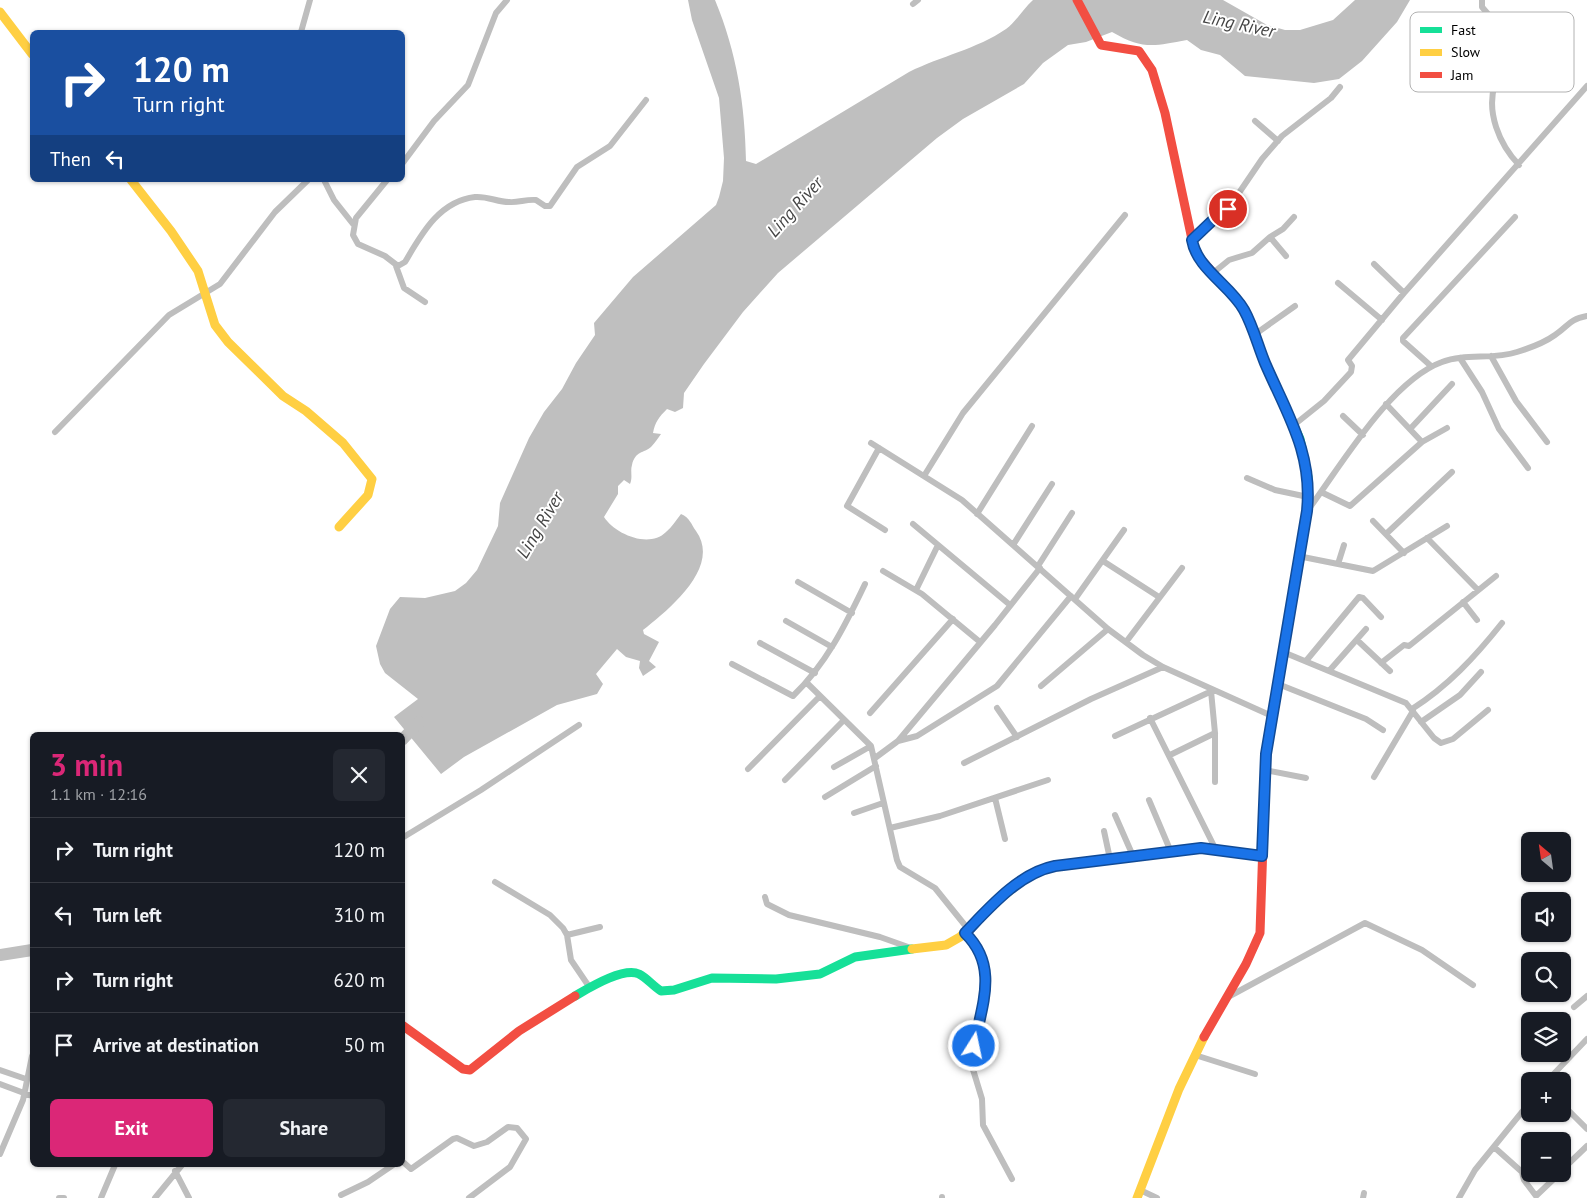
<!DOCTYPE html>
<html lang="en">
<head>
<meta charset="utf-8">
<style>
	body { margin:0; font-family:"PT Sans",sans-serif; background:#242831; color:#f1f3f6; height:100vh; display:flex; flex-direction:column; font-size:19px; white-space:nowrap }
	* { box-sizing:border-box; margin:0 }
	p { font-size:16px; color:#9ea1a6 }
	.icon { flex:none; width:28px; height:28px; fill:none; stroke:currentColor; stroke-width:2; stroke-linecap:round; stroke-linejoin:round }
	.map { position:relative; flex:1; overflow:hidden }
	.sheet { position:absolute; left:30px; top:732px; width:375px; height:435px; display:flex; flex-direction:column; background:#171b24; border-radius:8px; box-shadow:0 1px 4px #0004 }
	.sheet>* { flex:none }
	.hud { position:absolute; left:30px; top:30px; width:375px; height:152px; border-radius:8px; box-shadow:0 1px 4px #0004; background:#1a4fa0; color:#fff; overflow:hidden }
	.needle { width:32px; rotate:331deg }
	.tools { position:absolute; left:1521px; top:832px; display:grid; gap:10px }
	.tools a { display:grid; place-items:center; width:50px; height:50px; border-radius:8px; background:#171b24; box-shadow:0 1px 4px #0004; font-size:25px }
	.pin { position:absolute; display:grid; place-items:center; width:42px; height:42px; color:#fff; margin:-21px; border:2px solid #fff; border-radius:50%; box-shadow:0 1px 5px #0007 }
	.me { position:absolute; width:55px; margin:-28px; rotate:10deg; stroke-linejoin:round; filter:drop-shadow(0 0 4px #0008) }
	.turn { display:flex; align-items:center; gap:18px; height:105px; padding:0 20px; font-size:22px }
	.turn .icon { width:65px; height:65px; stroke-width:2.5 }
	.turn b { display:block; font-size:35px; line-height:42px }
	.then { display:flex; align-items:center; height:48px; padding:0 20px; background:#0003; gap:10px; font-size:19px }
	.round { display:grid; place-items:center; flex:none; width:52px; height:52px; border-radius:8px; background:#242831 }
	.headline { display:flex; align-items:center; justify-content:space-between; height:85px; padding:0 20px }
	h1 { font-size:30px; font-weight:700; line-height:38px; color:#db2777 }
	.primary-button { display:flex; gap:10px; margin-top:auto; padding:10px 20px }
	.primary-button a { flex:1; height:58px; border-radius:8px; background:#db2777; color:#fff; font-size:20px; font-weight:700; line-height:58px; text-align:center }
	.primary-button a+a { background:#242831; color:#f1f3f6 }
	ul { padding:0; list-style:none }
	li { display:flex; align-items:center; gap:15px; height:65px; padding:0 20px; border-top:1px solid #363941 }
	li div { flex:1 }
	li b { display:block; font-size:19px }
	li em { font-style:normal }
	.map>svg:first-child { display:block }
	.water { fill:#bfbfbf }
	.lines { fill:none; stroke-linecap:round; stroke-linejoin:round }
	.river { stroke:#bfbfbf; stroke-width:12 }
	.street { stroke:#bebebe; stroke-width:6 }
	.fast { stroke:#16e098; stroke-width:9 }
	.slow { stroke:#ffcf43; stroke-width:9 }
	.jam { stroke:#f24e42; stroke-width:9 }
	.route-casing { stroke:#114b97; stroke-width:12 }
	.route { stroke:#1a73e8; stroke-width:9 }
	.labels { text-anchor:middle; stroke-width:4; stroke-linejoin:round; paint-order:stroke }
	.water-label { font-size:18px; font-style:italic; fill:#444; stroke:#fff }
	.key { fill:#fff; stroke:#b2b2b2; stroke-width:1 }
	.key-label { font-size:14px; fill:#000 }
</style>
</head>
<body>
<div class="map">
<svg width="1587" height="1198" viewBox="0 0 1587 1198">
	<rect width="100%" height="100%" fill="#fff"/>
	<!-- water -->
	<path class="water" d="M688,0H715C737,53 745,105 746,161L756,164L909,72C941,56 977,49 1006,29C1016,22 1023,9 1033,0H1223L1267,25L1285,30H1300L1333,20L1355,0H1410L1397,22L1362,61L1339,79L1314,83L1245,76L1220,55L1201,50L1187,40C1154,46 1143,50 1112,32L1086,42L1068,45L1043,63L1024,84L963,119L937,138L778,273L743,312L704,364L684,393L683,408L675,412L667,409C659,417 655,422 653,433L661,434C658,438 655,443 651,447C644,453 635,451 632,465C630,471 633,477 630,484L624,480L618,486V494L604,517C615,534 649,549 666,532C672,527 676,520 681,514C690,518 691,524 696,531C722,567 668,610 643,630L644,634L659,642L649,661L656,667L643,676L639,668L640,661L626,657L617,649L596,674L603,684L597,694L557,705L464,757L441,774L394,717L418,699L385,673L380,664L376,646L390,609L400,597L425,598L455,591L466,583L477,570L498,526L500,503L529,438L544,412L562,389L576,363L595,335L594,323L633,277L716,205L719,197L723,181L724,158L719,98L692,20Z"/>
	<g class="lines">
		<!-- river -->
		<path class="river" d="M402,740L419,722
			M0,955L32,950"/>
		<!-- street -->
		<path class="street" d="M1482,0V7L1506,35C1508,52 1499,69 1495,84C1486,112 1499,144 1519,165
			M913,4L918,0
			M301,32L310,0
			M1255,121L1278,141
			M402,164L434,121L468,85L496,13L507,0
			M324,180L334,200L353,224
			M387,180L356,218L353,235L358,244L385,256L398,266L405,262C421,235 439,201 475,197C488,196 497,202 509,202C518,203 526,199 536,200L545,206H550L577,167L610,146L646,100
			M1270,237L1286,256
			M1192,240L1213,220L1228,209L1262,159L1282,136L1331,98L1340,87
			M1374,264L1404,293
			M396,266L404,288L425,302
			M1213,273L1229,260L1252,253L1270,237L1283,229L1294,217
			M1338,283L1382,320
			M1254,335L1295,306
			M1491,356L1516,401L1547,442
			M1460,358L1482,392L1499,429L1528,468
			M1431,366L1403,341V338L1515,217
			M1386,404L1422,442
			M1343,416L1363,435
			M1294,425L1324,401L1351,372L1352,366L1348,360L1404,293L1587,86
			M1411,428L1452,384
			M55,432L169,315L220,284L275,212L308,180
			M871,443L962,500L1108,629L1143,655L1163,667L1272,716
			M879,448L847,506L885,530
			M924,476L963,413L1125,215
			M1247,478L1275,490L1308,497
			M1321,492L1350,506L1422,442L1447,428
			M1308,510C1341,466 1390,381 1442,362C1465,353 1493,360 1517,352C1530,348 1544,343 1555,335C1570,325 1568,320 1587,316
			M977,514L1032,426
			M1373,521L1404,553
			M913,524L1010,605
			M1386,534L1452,472
			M1427,538L1478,590
			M1013,545L1052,484
			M1298,556L1373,571L1447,526
			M1103,561L1159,597
			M1338,564L1344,545
			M1038,566L1072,513
			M883,571L922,594L980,642
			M798,582L852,613
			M916,590L938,545
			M1075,599L1124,530
			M1463,602L1477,620
			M786,621L832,647
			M1357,640L1390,671
			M1126,642L1182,568
			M760,643L815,673
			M1283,652L1406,703L1434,738L1441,743L1453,739L1488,710
			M1306,661L1359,597L1363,598L1381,617
			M1381,663L1404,645L1409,646L1496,576
			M732,664L793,696C826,664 845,626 865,584
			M1329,671L1366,629
			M807,683L871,746L897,860L900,867L935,888L968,929
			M1278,684L1366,719L1383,730
			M1041,686L1108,629
			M1211,691L1215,733V782
			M997,708L1017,737
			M1412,709C1448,686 1475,657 1502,623
			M870,713L953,619
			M1150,718L1216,850
			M1421,722L1460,695L1481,672
			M1115,736L1214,690
			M898,741L995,625L1040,568
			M1170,755L1215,733
			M875,758L898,741L917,736L997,686L1071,596
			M964,763L1091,699L1163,667
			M834,767L871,746
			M748,769L820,696
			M1265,770L1306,778
			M1374,777L1413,711
			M785,780L844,720
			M825,797L876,766
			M995,798L1005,839
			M1149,800L1171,852
			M854,813L883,803
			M1115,815L1133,856
			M890,828L940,816L1048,780
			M1104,831L1110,859
			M402,838L481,790L579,725
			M495,882L550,915L563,928L567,935L571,960L590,988
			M765,897L767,904L789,915L880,937L911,948
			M965,933C972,939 978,945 982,954C994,981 976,1034 971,1063L982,1099L983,1125L1012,1179
			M567,935L600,927
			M1228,997L1365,923L1422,950L1473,985
			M1574,1007L1587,996
			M1195,1055L1255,1074
			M0,1070L26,1079
			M1547,1081L1587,1039
			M0,1084L32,1096
			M1565,1107L1587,1129
			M1494,1147L1522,1172L1524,1180L1536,1196L1559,1174
			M0,1154L23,1100L32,1056
			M402,1161L411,1169L453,1139L457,1138L474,1146L487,1142L508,1127L517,1128L526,1139L510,1167L469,1198
			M1562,1170L1587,1146
			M175,1171L189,1198
			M1140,1190L1157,1198
			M341,1195L368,1182L393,1165
			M59,1198H64
			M101,1198L115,1165
			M155,1198L182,1165
			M942,1198V1197
			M1363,1198L1364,1193
			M1459,1198L1475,1170L1530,1102"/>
		<!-- fast -->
		<path class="fast" d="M1215,275L1244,309L1265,363L1300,439L1308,477L1307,511L1273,712
			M1165,853L1201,848L1262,856
			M575,996C589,988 623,967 639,974C647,978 653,986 661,991L674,990L712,978L776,979L820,974L855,957L912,949"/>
		<!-- slow -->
		<path class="slow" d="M0,12L32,54
			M131,180L171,231L198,271L215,325L228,342L283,396L306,411L343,443L372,479L368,495L339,527
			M912,949L946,945L960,937L992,905L1027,877L1045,868L1165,853
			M1137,1198L1179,1089L1204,1037"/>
		<!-- jam -->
		<path class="jam" d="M1077,0L1101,45L1139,51L1152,70L1165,113L1193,244L1199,257L1215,275
			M402,1025L463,1069L470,1070L519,1031L575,996
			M1204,1037L1246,964L1260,933L1266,754L1273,712"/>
	</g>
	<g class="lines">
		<defs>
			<path id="route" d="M974,1046C982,1004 999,966 965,933C989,908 1019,873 1055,866L1201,848L1262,856L1266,754L1307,511C1313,453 1287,414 1265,363C1258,346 1253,326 1244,310C1230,285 1197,269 1192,240L1213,220L1228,209"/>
		</defs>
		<!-- route casing -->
		<use href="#route" class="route-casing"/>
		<!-- route -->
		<use href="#route" class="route"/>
	</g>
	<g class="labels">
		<!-- water labels -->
		<g class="water-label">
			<text transform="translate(1239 24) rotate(12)" y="6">Ling River</text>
			<text transform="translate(795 207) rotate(-48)" y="6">Ling River</text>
			<text transform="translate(540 525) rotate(-59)" y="6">Ling River</text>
		</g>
	</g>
	<!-- legend -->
	<rect x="1410" y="12" width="164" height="80" rx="8" class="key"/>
	<rect x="1420" y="27" width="22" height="6" fill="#16e098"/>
	<rect x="1420" y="49" width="22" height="7" fill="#ffcf43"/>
	<rect x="1420" y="72" width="22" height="6" fill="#f24e42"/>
	<g class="key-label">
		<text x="1451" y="35">Fast</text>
		<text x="1451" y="57">Slow</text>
		<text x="1451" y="80">Jam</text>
	</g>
</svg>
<div class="tools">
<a><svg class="needle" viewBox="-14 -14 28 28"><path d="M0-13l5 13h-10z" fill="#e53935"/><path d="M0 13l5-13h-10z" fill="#9ea1a6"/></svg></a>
<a><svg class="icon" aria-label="sound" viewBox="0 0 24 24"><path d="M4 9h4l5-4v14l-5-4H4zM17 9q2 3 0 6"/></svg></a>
<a><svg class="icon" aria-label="search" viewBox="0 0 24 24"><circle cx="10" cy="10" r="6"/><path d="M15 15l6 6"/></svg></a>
<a><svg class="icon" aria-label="layers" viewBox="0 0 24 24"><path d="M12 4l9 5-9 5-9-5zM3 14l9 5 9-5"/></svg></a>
<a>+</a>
<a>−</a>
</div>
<div class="pin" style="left:1228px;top:209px;background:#d93025"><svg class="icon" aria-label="arrive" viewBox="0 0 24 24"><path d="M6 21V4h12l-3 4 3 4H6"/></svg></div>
<svg class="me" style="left:974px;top:1046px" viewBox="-20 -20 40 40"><circle r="17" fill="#1a73e8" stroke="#fff" stroke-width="3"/><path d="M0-11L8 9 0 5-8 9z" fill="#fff"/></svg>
<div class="hud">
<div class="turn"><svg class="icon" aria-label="right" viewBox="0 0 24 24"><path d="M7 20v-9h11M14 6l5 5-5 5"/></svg><div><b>120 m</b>Turn right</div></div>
<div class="then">Then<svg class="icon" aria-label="left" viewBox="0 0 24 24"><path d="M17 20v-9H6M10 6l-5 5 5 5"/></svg></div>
</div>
<section class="sheet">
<div class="headline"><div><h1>3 min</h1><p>1.1 km · 12:16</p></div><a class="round"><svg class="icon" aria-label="close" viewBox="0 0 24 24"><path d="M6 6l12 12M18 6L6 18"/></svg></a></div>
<ul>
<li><svg class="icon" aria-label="right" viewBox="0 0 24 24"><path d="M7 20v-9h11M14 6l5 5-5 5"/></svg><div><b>Turn right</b></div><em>120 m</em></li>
<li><svg class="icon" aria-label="left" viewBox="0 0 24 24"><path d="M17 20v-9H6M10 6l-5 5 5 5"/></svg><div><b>Turn left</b></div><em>310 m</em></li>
<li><svg class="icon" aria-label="right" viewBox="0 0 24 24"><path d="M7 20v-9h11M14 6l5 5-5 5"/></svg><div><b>Turn right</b></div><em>620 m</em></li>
<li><svg class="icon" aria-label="arrive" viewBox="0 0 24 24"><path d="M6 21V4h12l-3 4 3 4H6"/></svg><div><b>Arrive at destination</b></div><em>50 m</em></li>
</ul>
<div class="primary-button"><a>Exit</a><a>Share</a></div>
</section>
</div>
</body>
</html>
